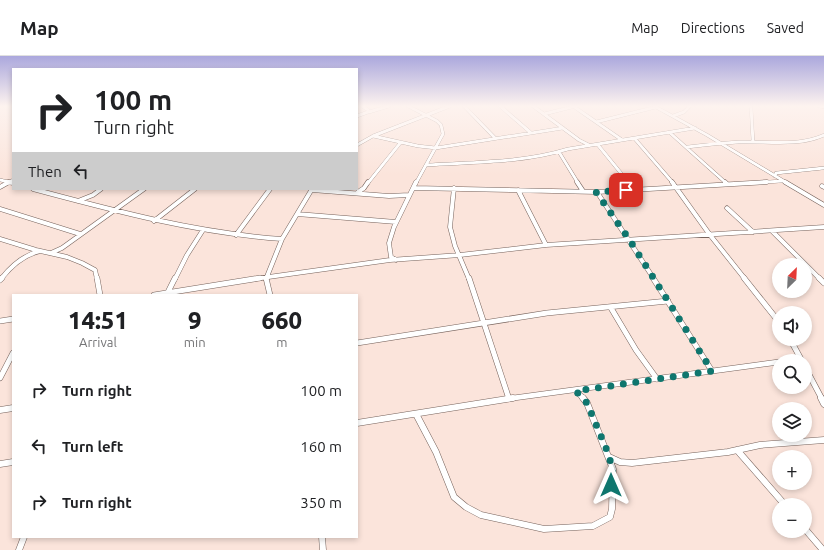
<!DOCTYPE html>
<html lang="en">
<head>
<meta charset="utf-8">
<style>
	body { margin:0; font-family:Ubuntu,sans-serif; background:#f2f2f2; color:#202124; height:100vh; display:flex; flex-direction:column; font-size:15px; white-space:nowrap }
	* { box-sizing:border-box; margin:0 }
	p { font-size:13px; color:#757577 }
	.icon { flex:none; width:22px; height:22px; fill:none; stroke:currentColor; stroke-width:2; stroke-linecap:round; stroke-linejoin:round }
	.map { position:relative; flex:1; overflow:hidden }
	.drawer { position:absolute; left:12px; top:238px; width:346px; height:244px; display:flex; flex-direction:column; background:#fff; border-radius:0px; box-shadow:0 2px 6px #0003 }
	.drawer>* { flex:none }
	.hud { position:absolute; left:12px; top:12px; width:346px; height:122px; border-radius:0px; box-shadow:0 2px 6px #0003; background:#fff; color:#202124; overflow:hidden }
	.needle { width:26px; rotate:24deg }
	.controls { position:absolute; left:772px; top:202px; display:grid; gap:8px }
	.controls a { display:grid; place-items:center; width:40px; height:40px; border-radius:50%; background:#fff; box-shadow:0 2px 6px #0003; font-size:20px }
	.pin { position:absolute; display:grid; place-items:center; width:34px; height:34px; color:#fff; margin:-17px; border-radius:8px; box-shadow:0 2px 6px #0006 }
	.me { position:absolute; width:44px; margin:-22px; rotate:0deg; stroke-linejoin:round; filter:drop-shadow(0 0 3px #0008) }
	.turn { display:flex; align-items:center; gap:14px; height:84px; padding:0 16px; font-size:18px }
	.turn .icon { width:52px; height:52px; stroke-width:2.5 }
	.turn b { display:block; font-size:28px; line-height:34px }
	.then { display:flex; align-items:center; height:38px; padding:0 16px; background:#0003; gap:8px; font-size:15px }
	.eta { display:flex; justify-content:space-evenly; align-items:center; height:68px; text-align:center }
	.eta b { font-size:24px; font-weight:800; line-height:28px }
	ul { padding:0; list-style:none }
	li { display:flex; align-items:center; gap:12px; height:56px; padding:0 16px }
	li div { flex:1 }
	li b { display:block; font-size:15px }
	li em { font-style:normal }
	header { display:flex; align-items:center; gap:24px; box-sizing:border-box; height:56px; padding:0 20px; background:#fff; border-bottom:1px solid #e0e0e0 }
	header strong { font-size:19px }
	nav { display:flex; gap:22px; margin-inline-start:auto; font-size:14px }
	.map>svg:first-child { display:block }
	.lines { fill:none; stroke-linecap:round; stroke-linejoin:round }
	.minor-far3-casing { stroke:#76625b; stroke-width:3.5 }
	.minor-far2-casing { stroke:#76625b; stroke-width:5 }
	.minor-far1-casing { stroke:#76625b; stroke-width:6 }
	.minor-casing { stroke:#76625b; stroke-width:7 }
	.minor-far3 { stroke:#fff; stroke-width:3 }
	.minor-far2 { stroke:#fff; stroke-width:4 }
	.minor-far1 { stroke:#fff; stroke-width:5 }
	.minor { stroke:#fff; stroke-width:6 }
	.route { stroke:#0f766e; stroke-width:7; stroke-dasharray:0 12.6 }
</style>
</head>
<body>
<header>
<strong>Map</strong>
<nav><a>Map</a><a>Directions</a><a>Saved</a></nav>
</header>
<div class="map">
<svg width="824" height="494" viewBox="0 0 824 494">
	<rect width="100%" height="100%" fill="#fbe4db"/>
	<g class="lines">
		<defs>
			<path id="minor-far3" d="M408,50L437,65L441,69L443,78L416,127
				M464,50L495,82
				M500,50L530,76
				M533,50L579,84L589,89
				M573,50L622,84
				M654,50L707,79L787,127
				M751,50L753,86
				M819,50L824,51
				M369,56L389,50
				M544,58L576,50
				M357,60L368,56V54L362,50
				M673,60L684,56L690,50
				M596,66L656,51
				M669,76L726,127
				M373,80L418,90L436,92L563,72
				M635,83L673,127
				M357,89L373,80L450,50
				M598,89L629,127
				M687,91C704,89 722,87 739,86C768,85 797,91 824,79
				M559,96L578,127
				M427,109C474,106 522,107 568,93L695,72
				M775,120L776,117L824,112
				M0,124L13,127
				M8,127L13,124
				M368,127L401,86
				M750,127L783,125"/>
			<path id="minor-far2" d="M8,126L13,127
				M577,126L583,135
				M628,126L635,134
				M672,126L710,179L745,223
				M725,126L727,128
				M785,126L824,149
				M822,130L824,131
				M0,131L9,126
				M414,132L597,136L767,126
				M454,132L450,171L455,190L469,223
				M33,133C115,155 197,177 282,183
				M312,134L389,140L409,139
				M518,134L546,189
				M358,136L364,132L368,126
				M597,136L654,223
				M78,145L93,139L101,133
				M727,152L753,176
				M0,153L80,178
				M297,158L396,166
				M154,165L195,133
				M772,175L820,223
				M236,179L270,133
				M0,183L36,194L67,201L82,207L95,214L97,223
				M51,197L62,192L144,133
				M396,204L391,201L389,187L394,171L416,126
				M1,223C11,210 24,199 40,195
				M175,223L187,199L203,174
				M254,223L390,204L460,199L546,189L824,171
				M266,223L282,183L312,133"/>
			<path id="minor-far1" d="M97,222L100,239
				M266,222L270,239
				M469,222L509,343
				M653,222L712,315
				M744,222L779,266
				M819,222L824,227
				M0,224L2,222
				M168,236L175,222
				M154,239L260,222
				M611,252L636,294L657,323
				M0,265L13,263
				M790,283L802,305
				M357,287L547,257L668,245
				M791,305L801,304
				M805,311L822,343
				M0,322L13,297
				M576,335L584,343
				M506,343L779,306"/>
			<path id="minor" d="M821,342L824,348
				M0,354L13,352
				M416,358L436,396L454,441L466,451L481,459L544,473L593,470L610,461L612,453L613,413L587,347L583,342
				M357,367L513,342
				M737,394L785,449
				M609,401L620,406L632,407L728,396L760,389L824,384
				M0,408L13,406
				M805,473L823,494
				M322,481L323,494
				M19,494L24,481"/>
		</defs>
		<!-- minor-far3 casing -->
		<use href="#minor-far3" class="minor-far3-casing"/>
		<!-- minor-far2 casing -->
		<use href="#minor-far2" class="minor-far2-casing"/>
		<!-- minor-far1 casing -->
		<use href="#minor-far1" class="minor-far1-casing"/>
		<!-- minor casing -->
		<use href="#minor" class="minor-casing"/>
		<!-- minor-far3 -->
		<use href="#minor-far3" class="minor-far3"/>
		<!-- minor-far2 -->
		<use href="#minor-far2" class="minor-far2"/>
		<!-- minor-far1 -->
		<use href="#minor-far1" class="minor-far1"/>
		<!-- minor -->
		<use href="#minor" class="minor"/>
	</g>
	<!-- sky -->
	<linearGradient id="sky" x2="0" y2="1"><stop stop-color="#aba8dd"/><stop offset="0.42" stop-color="#fdf3ef"/><stop offset="1" stop-color="#fdf3ef" stop-opacity="0"/></linearGradient>
	<rect width="824" height="119" fill="url(#sky)"/>
	<g class="lines">
		<!-- route -->
		<path class="route" d="M611,429L613,413L606,392L587,347L576,335L712,315L629,183L596,136L626,134"/>
	</g>
</svg>
<div class="controls">
<a><svg class="needle" viewBox="-14 -14 28 28"><path d="M0-13l5 13h-10z" fill="#e53935"/><path d="M0 13l5-13h-10z" fill="#757577"/></svg></a>
<a><svg class="icon" aria-label="sound" viewBox="0 0 24 24"><path d="M4 9h4l5-4v14l-5-4H4zM17 9q2 3 0 6"/></svg></a>
<a><svg class="icon" aria-label="search" viewBox="0 0 24 24"><circle cx="10" cy="10" r="6"/><path d="M15 15l6 6"/></svg></a>
<a><svg class="icon" aria-label="layers" viewBox="0 0 24 24"><path d="M12 4l9 5-9 5-9-5zM3 14l9 5 9-5"/></svg></a>
<a>+</a>
<a>−</a>
</div>
<div class="pin" style="left:626px;top:134px;background:#d93025"><svg class="icon" aria-label="arrive" viewBox="0 0 24 24"><path d="M6 21V4h12l-3 4 3 4H6"/></svg></div>
<svg class="me" style="left:611px;top:429px" viewBox="-20 -20 40 40"><path d="M0-17L14 15 0 8-14 15z" fill="#0f766e" stroke="#fff" stroke-width="4"/></svg>
<div class="hud">
<div class="turn"><svg class="icon" aria-label="right" viewBox="0 0 24 24"><path d="M7 20v-9h11M14 6l5 5-5 5"/></svg><div><b>100 m</b>Turn right</div></div>
<div class="then">Then<svg class="icon" aria-label="left" viewBox="0 0 24 24"><path d="M17 20v-9H6M10 6l-5 5 5 5"/></svg></div>
</div>
<section class="drawer">
<div class="eta">
<div><b>14:51</b><p>Arrival</p></div>
<div><b>9</b><p>min</p></div>
<div><b>660</b><p>m</p></div>
</div>
<ul>
<li><svg class="icon" aria-label="right" viewBox="0 0 24 24"><path d="M7 20v-9h11M14 6l5 5-5 5"/></svg><div><b>Turn right</b></div><em>100 m</em></li>
<li><svg class="icon" aria-label="left" viewBox="0 0 24 24"><path d="M17 20v-9H6M10 6l-5 5 5 5"/></svg><div><b>Turn left</b></div><em>160 m</em></li>
<li><svg class="icon" aria-label="right" viewBox="0 0 24 24"><path d="M7 20v-9h11M14 6l5 5-5 5"/></svg><div><b>Turn right</b></div><em>350 m</em></li>
</ul>
</section>
</div>
</body>
</html>
